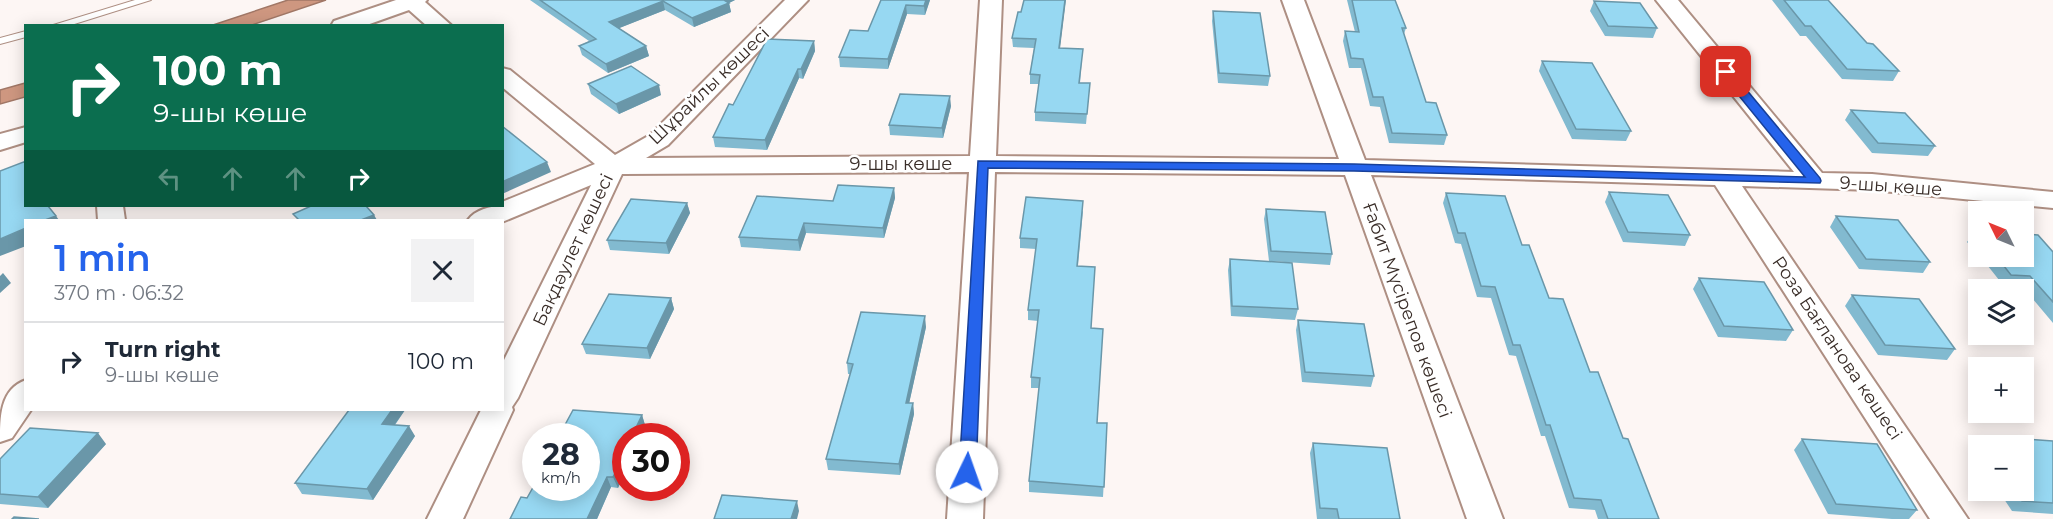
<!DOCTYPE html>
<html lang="en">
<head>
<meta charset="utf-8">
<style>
	body { margin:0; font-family:Montserrat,sans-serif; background:#f2f2f3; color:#1f2937; height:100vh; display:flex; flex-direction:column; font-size:22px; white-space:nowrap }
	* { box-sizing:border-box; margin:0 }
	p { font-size:20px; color:#747a83 }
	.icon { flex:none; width:33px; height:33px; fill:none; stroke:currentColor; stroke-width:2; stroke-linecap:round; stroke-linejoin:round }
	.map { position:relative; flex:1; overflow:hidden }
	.sheet { position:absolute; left:24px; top:219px; width:480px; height:192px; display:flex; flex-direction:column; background:#fff; border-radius:0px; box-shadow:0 3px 15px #0003 }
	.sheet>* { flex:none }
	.hud { position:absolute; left:24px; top:24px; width:480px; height:183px; border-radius:0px; box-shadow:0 3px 15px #0003; background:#0b6e4f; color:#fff; overflow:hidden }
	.needle { width:39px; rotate:313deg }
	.fabs { position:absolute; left:1968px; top:201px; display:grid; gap:12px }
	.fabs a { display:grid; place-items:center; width:66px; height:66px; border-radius:0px; background:#fff; box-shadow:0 3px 15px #0003; font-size:30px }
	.speed { position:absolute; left:522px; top:423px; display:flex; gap:12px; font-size:30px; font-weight:700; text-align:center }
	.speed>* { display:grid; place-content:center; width:78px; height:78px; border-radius:50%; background:#fff; box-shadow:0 3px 15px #0003; line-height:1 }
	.speed small { font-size:15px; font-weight:400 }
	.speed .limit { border:9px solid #d22; background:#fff; color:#111 }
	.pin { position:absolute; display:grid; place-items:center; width:51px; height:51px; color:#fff; margin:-26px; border-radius:12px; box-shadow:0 3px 9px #0006 }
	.me { position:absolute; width:66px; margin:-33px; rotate:3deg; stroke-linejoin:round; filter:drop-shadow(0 0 4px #0008) }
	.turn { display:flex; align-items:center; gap:21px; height:126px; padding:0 30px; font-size:27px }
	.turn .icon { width:78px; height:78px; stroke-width:2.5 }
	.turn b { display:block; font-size:42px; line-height:51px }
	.lanes { display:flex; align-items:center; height:57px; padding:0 30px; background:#0003; justify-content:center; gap:30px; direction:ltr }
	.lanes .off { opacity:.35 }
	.round { display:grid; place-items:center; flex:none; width:63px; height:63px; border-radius:0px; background:#f2f2f3 }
	.headline { display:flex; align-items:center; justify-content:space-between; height:102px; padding:0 30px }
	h1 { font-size:36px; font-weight:600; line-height:45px; color:#2563eb }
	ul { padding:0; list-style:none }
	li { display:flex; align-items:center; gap:18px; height:78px; padding:0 30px; border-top:2px solid #e0e1e3 }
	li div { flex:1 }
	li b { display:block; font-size:22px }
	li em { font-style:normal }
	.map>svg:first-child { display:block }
	.water { fill:#ce9780; stroke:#a17766; stroke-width:1.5 }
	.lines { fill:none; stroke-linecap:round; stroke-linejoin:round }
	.lane-casing { stroke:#ae8f83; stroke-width:2 }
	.street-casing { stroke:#ae8f83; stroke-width:4 }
	.lane { fill:#fff; fill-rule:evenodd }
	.street { fill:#fff; fill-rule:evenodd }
	.wall { fill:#82bad0 }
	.shaded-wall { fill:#6a97a9 }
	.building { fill:#97d8f2; stroke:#6a97a9; stroke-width:1.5 }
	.route { fill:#2563eb; stroke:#184099; stroke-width:1.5 }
	.labels { text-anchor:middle; stroke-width:5; stroke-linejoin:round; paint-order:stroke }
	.street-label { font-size:18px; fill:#392d28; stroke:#fff }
</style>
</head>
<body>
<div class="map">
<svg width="2053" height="519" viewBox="0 0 2053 519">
	<rect width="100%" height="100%" fill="#fdf6f4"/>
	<!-- water -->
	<path class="water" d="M288,0H326L252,25H213Z
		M25,83V97L0,104V90Z"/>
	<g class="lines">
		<defs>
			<path id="lane" d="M135,0H151L68,26H50Z
				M26,31V37L0,44V38Z"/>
			<path id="street" d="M396,0H427L425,2L452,26H427L409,10L364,26H331L334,21Z
				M785,0H808L668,145L646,158L970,156L980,0H1002L996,156L1339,159L1282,0H1304L1365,160L1794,172L1656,0H1678L1822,173L1872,174L2053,192V208L1872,190L1742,186L1968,519H1930L1715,185L1371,175L1503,519H1467L1345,175L995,172L983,519H947L969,172L622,174L518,398L512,407L513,410L463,519H427L481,410H502V364L591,185L502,222L468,220C475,210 490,206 502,206V202L595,164L502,87V68L510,70L615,155L650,135Z
				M26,127V142L0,150V134Z
				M97,206H123L125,220H98Z
				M26,380V410H31L12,438L0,442C0,417 0,389 26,380Z"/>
		</defs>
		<!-- lane casing -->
		<use href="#lane" class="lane-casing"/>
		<!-- street casing -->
		<use href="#street" class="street-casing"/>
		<!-- lane -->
		<use href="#lane" class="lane"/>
		<!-- street -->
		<use href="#street" class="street"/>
	</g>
	<!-- wall -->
	<path class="wall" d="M530,0H735L729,3L731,12L694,27L665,10L619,28L646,46L649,56L608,73L582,55L579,46L589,41Z
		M881,0H930L925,15L907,14L888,69L840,67L839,57L868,31Z
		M1347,0H1395L1406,28L1404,34L1426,102L1447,135L1444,145L1389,143L1380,107L1370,106L1361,68H1349L1343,41L1345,31L1355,32Z
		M1772,0H1828L1867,43L1899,71L1893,81L1842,79L1806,36H1800Z
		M1594,1L1657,28L1653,38L1605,36L1590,11Z
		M1213,11L1270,76L1268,86L1218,83L1212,21Z
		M1018,12L1060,48L1082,58L1080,83H1090L1086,124L1035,121V112L1039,84H1030V74L1034,48L1013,47L1012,38Z
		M814,41L815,51L803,79L799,78L767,150L715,147L713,137L733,105Z
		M1542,61L1631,131L1626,141L1572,139L1539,71Z
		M588,84L661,95L619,114L591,94Z
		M951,106L943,138L890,135L889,125Z
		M1851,110L1935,146L1928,156L1872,153L1845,120Z
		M894,188L895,198L884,238L806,233L800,251L741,247L739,237L833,201Z
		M1609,192L1690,235L1685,246L1623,242L1605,202Z
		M1446,193L1522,245L1549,298L1590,372L1623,438L1659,519H1598L1595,510L1569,508L1545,436H1541L1516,356L1509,355L1491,298L1477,297L1461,244L1455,243L1443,203Z
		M687,203L690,213L669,254L610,250L607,240Z
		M1266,209L1332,254L1330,265L1269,261L1264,219Z
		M1083,211L1078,266L1091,328L1097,423H1107L1103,497L1029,492V481L1039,388H1031V377L1038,321L1028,320V310L1036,249L1020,248V238Z
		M1836,216L1930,262L1923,273L1859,269L1830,227Z
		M1975,231H1978V255L1967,242Z
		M2053,252V323L2022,286L2003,285L1980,256H2024Z
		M1230,259L1298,309L1295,320L1231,316L1228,270Z
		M1699,278L1793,330L1786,341L1718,337L1693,289Z
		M1852,295L1955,349L1947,360L1878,355L1845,306Z
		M671,298L674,309L650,359L586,354L582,344Z
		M1298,320L1374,376L1371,387L1302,382L1296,330Z
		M926,327L909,403H913L914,414L900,475L828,470L826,459L850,374H848L847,363Z
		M349,410H405L395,425L415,436L373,500L302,494L295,483Z
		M573,410L642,415L645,425L640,436H626V470L618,488L611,487L597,519H510L521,497L527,498L536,482V488H586V436H559Z
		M1977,436L2053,441V514L2012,511L1998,490H2024V446H1978V462L1968,447Z
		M1802,439L1917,510L1909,519H1892L1828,514L1794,450Z
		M1313,443L1400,519H1317L1310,453Z
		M106,444L48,508L0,504V459Z"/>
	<!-- shaded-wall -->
	<path class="shaded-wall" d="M720,0H735L729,3L731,12L694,27L692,18Z
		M926,0H930L925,15L924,6Z
		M1065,0H1066L1059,57V48Z
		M663,1L665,10L612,31L609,22Z
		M906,5L907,14L888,69V59Z
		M814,41L815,51L803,79L801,69Z
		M646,46L649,56L608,73L606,64Z
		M798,69L799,78L767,150L765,140Z
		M659,85L661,95L619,114L616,104Z
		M950,96L951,106L943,138L942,128Z
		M547,162L551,172L502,194V182Z
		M894,188L895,198L884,238L883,228Z
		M687,203L690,213L669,254L666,243Z
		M374,215L377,220H361Z
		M56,216L59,220H45Z
		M804,223L806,233L800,251L798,240Z
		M26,228V246L0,256V239Z
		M3,273L11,283L0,293V276Z
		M671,298L674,309L650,359L647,348Z
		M925,316L926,327L907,413L906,403Z
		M913,403L914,414L900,475L899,464Z
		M392,410H405L388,434L382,424Z
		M642,415L645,425L640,436H632Z
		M409,426L415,436L373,500L367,489Z
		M98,433L106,444L48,508L38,497Z
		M626,451V470L618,488L613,477Z
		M607,477L611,487L597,519H587Z
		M797,501L799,511L797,519H791Z"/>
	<!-- building -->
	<path class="building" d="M540,0H724L729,3L692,18L663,1L609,22L646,46L606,64L579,46L596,39Z
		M881,0H926L924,6L906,5L888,59L839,57L850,30L868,31Z
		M1024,0H1065L1059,48L1083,49L1079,83H1090L1087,114L1035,112L1040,75L1030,74L1036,39L1012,38L1018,12H1021Z
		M1352,0H1395L1406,28H1402L1426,102L1436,103L1447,135L1392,133L1383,97H1373L1363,59L1351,58L1345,31L1359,32Z
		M1784,0H1828L1867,43L1873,44L1899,71L1847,69L1811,26H1805Z
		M1594,1L1640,3L1657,28L1608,26Z
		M1213,11L1260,13L1270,76L1219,73Z
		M767,39L814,41L801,69H798L765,140L713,137L729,104L733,105Z
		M1542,61L1592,63L1631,131L1576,129Z
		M631,66L659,85L616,104L588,84Z
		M900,94L950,96L942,128L889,125Z
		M1851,110L1905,113L1935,146L1878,143Z
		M502,126L547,162L502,182Z
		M26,161V206H48L56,216L45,220H26V228L0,239V171Z
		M838,185L894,188L883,228L804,223L798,240L739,237L757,196L833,201Z
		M1609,192L1668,195L1690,235L1628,232Z
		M1446,193L1505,196L1522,245H1529L1549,298L1563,299L1590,372H1598L1623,438L1628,439L1659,519H1608L1601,500L1574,498L1550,425H1546L1520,345H1513L1495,287L1481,286L1465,233H1458Z
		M1026,197L1083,201L1077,266L1095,267L1091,328L1103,329L1097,423H1107L1104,487L1029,481L1040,378L1031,377L1039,310H1028L1037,239L1020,238Z
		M631,199L687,203L666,243L607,240Z
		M311,206H366L374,215L361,220H299L293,214Z
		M1266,209L1325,212L1332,254L1271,251Z
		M1836,216L1898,220L1930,262L1866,259Z
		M2024,234L2038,235L2053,252V302L2030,276L2011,275L1996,256H2024Z
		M1230,259L1292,263L1298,309L1232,306Z
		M1699,278L1764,282L1793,330L1724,326Z
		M609,294L671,298L647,348L582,344Z
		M1852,295L1919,299L1955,349L1885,345Z
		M861,312L925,316L906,403H913L899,464L826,459L853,364L847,363Z
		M1298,320L1364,324L1374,376L1305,372Z
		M349,410H392L382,424L409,426L367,489L295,483Z
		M573,410L642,415L632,436H626V451L613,477H607L587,519H510L521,497L527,498L536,482V488H586V436H559Z
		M30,428L98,433L38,497L0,494V459Z
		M1977,436L2053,441V503L2022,501L2015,490H2024V446H1984Z
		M1802,439L1877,444L1917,510L1836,504Z
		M1313,443L1387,448L1400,519H1339L1337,509L1320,508Z
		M722,495L797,501L791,519H714Z
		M14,517L39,519H12Z"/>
	<!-- route -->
	<path class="route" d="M1726,69L1730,70L1820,178L1821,181L1820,183L1354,171L988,168L976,472L973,476L967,478L961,476L959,472L978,161L1354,164L1805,177L1722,75L1721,72Z"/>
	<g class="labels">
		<!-- street labels -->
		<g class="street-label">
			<text transform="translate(709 86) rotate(-44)" y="6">Шұрайлы көшесі</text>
			<text x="901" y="170">9-шы көше</text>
			<text transform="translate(1891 186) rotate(4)" y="6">9-шы көше</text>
			<text transform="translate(573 250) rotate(-65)" y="6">Бақдәулет көшесi</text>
			<text transform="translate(1407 310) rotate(70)" y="6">Ғабит Мүсірепов көшесi</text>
			<text transform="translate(1837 348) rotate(56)" y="6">Роза Бағланова көшесi</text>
		</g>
	</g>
</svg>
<div class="fabs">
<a><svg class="needle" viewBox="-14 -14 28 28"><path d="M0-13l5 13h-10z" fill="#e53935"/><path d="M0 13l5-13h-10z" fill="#747a83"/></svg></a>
<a><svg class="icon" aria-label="layers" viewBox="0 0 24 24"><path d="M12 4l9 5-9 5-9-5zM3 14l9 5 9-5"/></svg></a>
<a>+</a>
<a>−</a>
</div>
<div class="speed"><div>28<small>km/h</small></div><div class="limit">30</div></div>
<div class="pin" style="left:1726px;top:72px;background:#d93025"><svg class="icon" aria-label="arrive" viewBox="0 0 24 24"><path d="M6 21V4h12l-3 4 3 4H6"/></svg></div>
<svg class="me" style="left:967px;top:472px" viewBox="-20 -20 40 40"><circle r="19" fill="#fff"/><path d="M0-13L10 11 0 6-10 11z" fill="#2563eb"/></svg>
<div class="hud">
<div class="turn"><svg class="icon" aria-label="right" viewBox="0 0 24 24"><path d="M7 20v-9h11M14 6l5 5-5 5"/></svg><div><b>100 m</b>9-шы көше</div></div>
<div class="lanes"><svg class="icon off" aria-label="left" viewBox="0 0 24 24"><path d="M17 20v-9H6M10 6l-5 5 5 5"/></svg><svg class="icon off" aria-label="ahead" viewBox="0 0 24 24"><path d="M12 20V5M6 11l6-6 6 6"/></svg><svg class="icon off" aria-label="ahead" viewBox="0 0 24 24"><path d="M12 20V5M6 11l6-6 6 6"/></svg><svg class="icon" aria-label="right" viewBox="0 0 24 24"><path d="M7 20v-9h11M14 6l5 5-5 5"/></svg></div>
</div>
<section class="sheet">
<div class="headline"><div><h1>1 min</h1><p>370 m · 06:32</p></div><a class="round"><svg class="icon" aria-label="close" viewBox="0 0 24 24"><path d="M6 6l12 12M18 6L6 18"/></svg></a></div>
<ul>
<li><svg class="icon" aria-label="right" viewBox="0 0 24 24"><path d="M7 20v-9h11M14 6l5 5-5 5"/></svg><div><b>Turn right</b><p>9-шы көше</p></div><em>100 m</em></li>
</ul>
</section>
</div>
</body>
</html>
